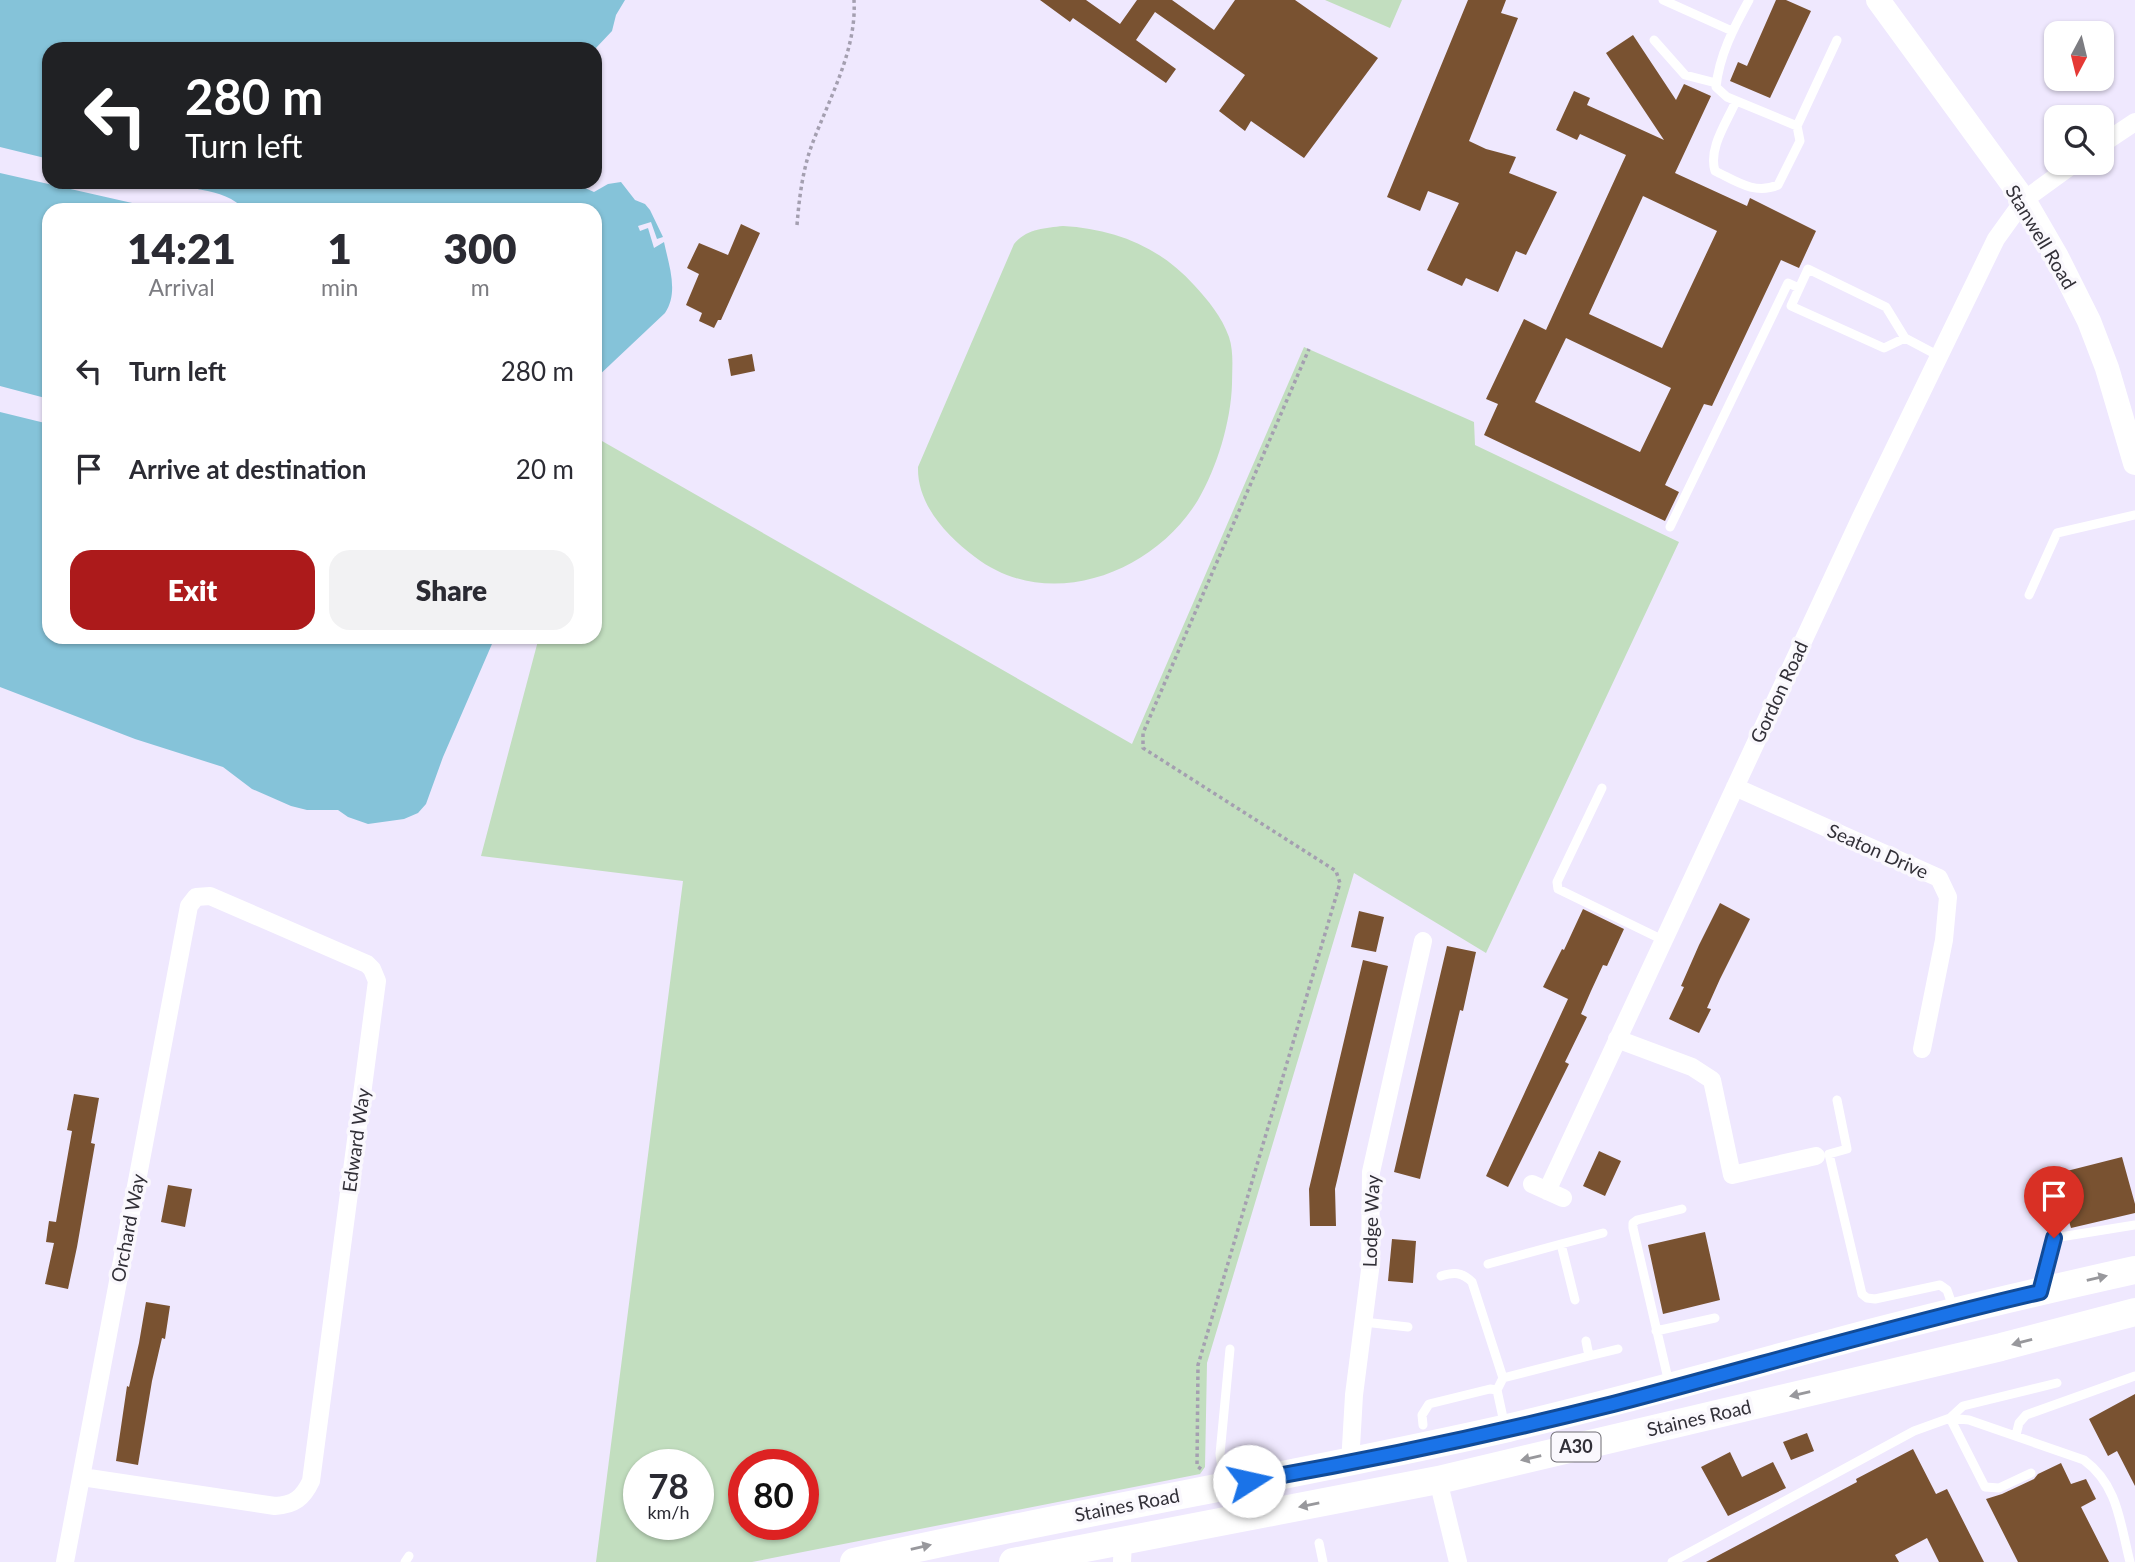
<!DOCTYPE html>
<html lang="en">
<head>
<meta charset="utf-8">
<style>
	body { margin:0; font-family:Lato,sans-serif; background:#f2f2f3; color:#2b2b33; height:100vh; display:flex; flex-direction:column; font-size:26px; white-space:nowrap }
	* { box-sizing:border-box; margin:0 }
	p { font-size:23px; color:#7c7c81 }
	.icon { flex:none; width:38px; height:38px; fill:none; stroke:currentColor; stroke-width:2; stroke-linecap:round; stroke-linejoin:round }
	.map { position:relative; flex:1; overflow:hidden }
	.drawer { position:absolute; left:42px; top:203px; width:560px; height:441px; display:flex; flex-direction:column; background:#fff; border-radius:21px; box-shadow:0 2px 5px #0004 }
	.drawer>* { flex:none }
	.top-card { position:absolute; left:42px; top:42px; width:560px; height:147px; border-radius:21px; box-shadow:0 2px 5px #0004; background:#202124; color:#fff; overflow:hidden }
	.needle { width:46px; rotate:187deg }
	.fabs { position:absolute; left:2044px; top:21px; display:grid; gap:14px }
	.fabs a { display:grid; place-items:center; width:70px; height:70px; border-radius:14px; background:#fff; box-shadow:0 2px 5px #0004; font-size:35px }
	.speed { position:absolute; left:623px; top:1449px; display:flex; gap:14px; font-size:35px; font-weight:700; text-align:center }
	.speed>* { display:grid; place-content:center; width:91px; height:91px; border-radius:50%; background:#fff; box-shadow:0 2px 5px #0004; line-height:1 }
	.speed small { font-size:18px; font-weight:400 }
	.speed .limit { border:10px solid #d22; background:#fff; color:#111 }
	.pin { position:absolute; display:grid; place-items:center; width:60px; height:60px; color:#fff; margin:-72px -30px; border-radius:50% 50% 50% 0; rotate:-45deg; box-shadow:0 0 7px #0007 }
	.pin .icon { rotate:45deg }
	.me { position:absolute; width:77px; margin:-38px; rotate:80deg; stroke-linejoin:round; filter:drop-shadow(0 0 5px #0008) }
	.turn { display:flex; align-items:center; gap:24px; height:147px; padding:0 28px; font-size:32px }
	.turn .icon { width:91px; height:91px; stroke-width:2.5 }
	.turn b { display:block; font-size:49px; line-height:60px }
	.eta { display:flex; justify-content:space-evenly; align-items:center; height:119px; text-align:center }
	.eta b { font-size:42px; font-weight:800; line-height:49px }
	.cta { display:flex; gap:14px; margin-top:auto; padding:14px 28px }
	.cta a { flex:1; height:80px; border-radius:21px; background:#ac1a1b; color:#fff; font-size:28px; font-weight:800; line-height:80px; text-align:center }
	.cta a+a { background:#f2f2f3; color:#2b2b33 }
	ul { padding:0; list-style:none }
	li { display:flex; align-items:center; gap:21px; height:98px; padding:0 28px }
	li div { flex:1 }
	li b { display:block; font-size:26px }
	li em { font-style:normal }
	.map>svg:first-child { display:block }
	.green { fill:#c2debf; fill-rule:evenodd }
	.water { fill:#85c3d9 }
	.building { fill:#795231; fill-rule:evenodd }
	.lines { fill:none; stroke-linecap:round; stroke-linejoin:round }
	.path { stroke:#a49fb0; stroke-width:3.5; stroke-dasharray:3.5 3.5; stroke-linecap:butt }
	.service { stroke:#fff; stroke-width:9 }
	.minor { stroke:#fff; stroke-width:18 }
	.secondary { stroke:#fff; stroke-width:24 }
	.trunk { stroke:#fff; stroke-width:28 }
	.oneway { fill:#98989c }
	.route-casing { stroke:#114b97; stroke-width:18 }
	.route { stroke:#1a73e8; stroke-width:12 }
	.labels { text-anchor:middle; stroke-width:7; stroke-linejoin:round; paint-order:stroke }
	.shield { fill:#faf8fd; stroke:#6e6c73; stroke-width:2 }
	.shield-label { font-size:18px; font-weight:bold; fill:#323038 }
	.street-label { font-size:19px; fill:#323038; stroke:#faf8fd }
</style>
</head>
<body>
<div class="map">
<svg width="2135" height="1562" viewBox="0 0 2135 1562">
	<rect width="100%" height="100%" fill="#efe8fe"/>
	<!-- green -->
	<path class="green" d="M1325,0H1402L1390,28Z
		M1063,226C1114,229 1159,246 1194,285C1208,300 1222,317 1229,337C1234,352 1232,369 1232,384C1231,421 1217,468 1198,500C1153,574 1048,613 975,557C947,536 917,505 918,467L1014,244C1026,229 1045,228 1063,226Z
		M1304,347L1474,422L1475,445L1679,542L1486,953L1354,873L1207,1363L1205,1467L1200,1474L752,1562H596L683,881L481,856L539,637H595V437L1132,744ZM639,1465H698V1524H639ZM744,1465H803V1524H744Z"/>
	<!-- water -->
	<path class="water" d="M0,0H625L616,15L612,31L595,49H49V159L0,147Z
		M0,173L163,210H49V399L0,386Z
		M151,182H583L585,188L594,192L608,184L621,182L635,200L645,204L650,210L663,237L657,239L651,222L638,226L640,231L648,228L654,248L664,242C669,266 679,292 665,313L595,379V210H245C224,186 181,189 151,182Z
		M0,412L49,424V637H495L443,757L426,804L418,813L404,819L368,824L348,817L338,810H307L291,806L252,789L223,767L135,739L0,687Z"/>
	<!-- building -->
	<path class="building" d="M1040,0H1086L1120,24L1137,0H1172L1214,30L1235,0H1295L1378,58L1304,158L1251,121L1245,131L1219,111L1245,75L1155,12L1136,40L1176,69L1166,83L1073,18L1070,22Z
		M1468,0H1506L1501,13L1518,18L1469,141L1486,149L1516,157L1509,173L1557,192L1526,255L1516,251L1498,292L1466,278L1462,286L1427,270L1459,203L1428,191L1420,211L1387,197Z
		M1776,0H1786L1811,11L1770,98L1730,81L1738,62L1747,66Z
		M1633,35L1676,100L1684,84L1711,96L1675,173L1747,206L1750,198L1816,231L1799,268L1781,260L1712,406L1704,404L1665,485L1679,492L1665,521L1484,435L1498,404L1486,399L1524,319L1546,330L1626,155L1580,134L1577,140L1556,130L1574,91L1590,98L1587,105L1664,140L1606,53ZM1643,196L1717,231L1662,348L1589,314ZM1566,338L1671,388L1640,452L1535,402Z
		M741,224L760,233L721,320H718L714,328L699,321L702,313L686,305L699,274L687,268L699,243L728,255Z
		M752,354L755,371L731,376L728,359Z
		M1720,903L1750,919L1720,979L1707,1008L1711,1009L1699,1033L1669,1019L1684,987L1681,986L1699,945Z
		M1583,909L1624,929L1607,966L1603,965L1591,991L1581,1014L1587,1017L1565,1062L1569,1064L1508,1187L1486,1176L1568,999L1543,987L1562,949L1564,950Z
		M1359,911L1384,917L1376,952L1351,947Z
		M1447,946L1476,952L1463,1011L1460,1010L1420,1179L1394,1172Z
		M1363,960L1388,966L1335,1189L1336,1226H1310L1309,1189Z
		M74,1094L99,1098L91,1143L95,1144L77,1247L68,1289L45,1284L54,1243L46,1242L49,1221L56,1222L72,1131L67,1130Z
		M1599,1151L1621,1161L1605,1196L1583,1186Z
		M2122,1157L2135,1204V1213L2071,1228L2066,1212L2059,1214L2054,1197L2061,1195L2055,1174Z
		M168,1185L192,1189L185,1227L161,1222Z
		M1705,1232L1720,1300L1663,1314L1648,1245Z
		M1392,1239L1416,1241L1413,1283L1388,1281Z
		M146,1302L170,1306L165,1339L162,1338L152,1381L138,1465L116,1461L127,1386L129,1387L139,1343Z
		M2135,1394V1486L2117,1451L2108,1456L2089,1419Z
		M1807,1433L1814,1451L1791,1460L1783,1442Z
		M1913,1449L1936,1494L1947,1489L1984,1562H1939L1927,1538L1895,1555L1899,1562H1706L1857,1482L1856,1479Z
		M1730,1452L1742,1477L1773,1462L1786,1488L1728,1516L1701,1467Z
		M2061,1463L2071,1484L2086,1479L2096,1499L2081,1507L2109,1562H2018L1986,1499L2002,1494L2034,1479L2038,1474Z"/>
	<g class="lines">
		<!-- path -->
		<path class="path" d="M797,225C799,200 802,175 810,150C827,102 857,52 854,0
			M1201,1469L1197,1466L1198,1365L1340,883L1336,871L1143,748V733L1309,349"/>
		<!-- service -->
		<path class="service" d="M1663,0L1732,31
			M1749,0C1734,27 1719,56 1716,87L1727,97L1797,126L1837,40
			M1654,40L1685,75L1716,83
			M1736,101C1727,122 1708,148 1715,171C1736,181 1754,195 1778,185L1800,141L1797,126
			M1905,338L1884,348L1791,306L1808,269L1886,307L1905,338L1939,356
			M1670,527L1788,283L1799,288
			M2029,595L2057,533L2135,515
			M1602,788L1557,882L1558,889L1663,940
			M1837,1100L1847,1149L1829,1154L1862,1294L1867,1298L1875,1299L1940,1285L1947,1290L1953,1307
			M1561,1244L1603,1233
			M1488,1264L1561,1244L1575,1300
			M1441,1276C1454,1272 1462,1272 1472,1282L1503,1378
			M2041,1287L2054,1238L2135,1225
			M1364,1322L1408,1327
			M1656,1331L1715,1318
			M1589,1356L1618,1349
			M1669,1383L1633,1228V1223L1637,1220L1682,1209
			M1423,1425L1422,1415L1429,1404L1490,1389L1497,1390
			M1505,1427L1497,1390L1503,1378L1589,1356L1586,1341
			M2016,1435L2019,1423L2026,1415L2135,1376
			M2031,1473L1999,1488L1985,1487L1950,1418L1963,1406L2057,1383
			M1224,1484L1220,1454L1230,1349
			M1319,1543L1323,1562
			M405,1562L409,1556
			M1672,1562L1914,1431L1950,1418L1969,1420L2084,1460C2118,1485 2120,1523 2130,1562"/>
		<!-- minor -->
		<path class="minor" d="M2102,144L2135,122
			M1735,787L1939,878L1948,897L1944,940L1922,1049
			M1617,1039L1692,1067L1712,1080L1732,1175L1816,1156
			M1532,1184L1563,1198
			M1547,1191L1860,519L1996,239L2024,200L2075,163
			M1350,1464L1354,1395L1370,1270L1371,1172L1423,941
			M1438,1480L1458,1562
			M65,1562L189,906L196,897L210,896L367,964L372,969L377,981L311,1481C303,1498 294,1505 275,1506L82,1477
			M1122,1562L1123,1541"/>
		<!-- secondary -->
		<path class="secondary" d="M1878,0L2024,200L2057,257L2089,321L2107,368L2135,463"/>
		<!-- trunk -->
		<path class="trunk" d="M854,1562C1071,1513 1291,1477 1508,1428C1619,1402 1729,1371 1840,1341C1938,1315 2036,1292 2135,1270
			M1013,1562L1438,1480L2001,1347L2135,1312"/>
	</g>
	<!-- one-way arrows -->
	<defs><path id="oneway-solid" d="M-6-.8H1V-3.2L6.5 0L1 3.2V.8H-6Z" transform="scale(1.75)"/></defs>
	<g class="oneway">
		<use href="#oneway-solid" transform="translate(2097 1278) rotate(-13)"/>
		<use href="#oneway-solid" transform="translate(2022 1342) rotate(165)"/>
		<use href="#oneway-solid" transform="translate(1800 1394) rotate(167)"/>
		<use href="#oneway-solid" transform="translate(1531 1458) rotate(167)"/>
		<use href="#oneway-solid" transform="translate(1309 1505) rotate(169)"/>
		<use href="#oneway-solid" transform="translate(921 1547) rotate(-13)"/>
	</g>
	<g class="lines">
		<defs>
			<path id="route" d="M1249,1481C1371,1460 1493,1434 1613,1404C1755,1367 1896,1325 2040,1292L2054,1238"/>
		</defs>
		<!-- route casing -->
		<use href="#route" class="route-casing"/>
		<!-- route -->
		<use href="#route" class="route"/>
	</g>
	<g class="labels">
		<!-- shield labels -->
		<rect class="shield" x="1551.5" y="1432.5" width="49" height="29" rx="5"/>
		<g class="shield-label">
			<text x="1576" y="1453">A30</text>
		</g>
		<!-- street labels -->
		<g class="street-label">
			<text transform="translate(2041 237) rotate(59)" y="7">Stanwell Road</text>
			<text transform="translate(1779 692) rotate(-65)" y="7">Gordon Road</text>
			<text transform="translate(1878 851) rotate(24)" y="7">Seaton Drive</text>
			<text transform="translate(356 1140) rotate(-82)" y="7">Edward Way</text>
			<text transform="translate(1371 1221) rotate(-88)" y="7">Lodge Way</text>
			<text transform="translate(128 1228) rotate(-79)" y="7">Orchard Way</text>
			<text transform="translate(1699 1418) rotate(-13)" y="7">Staines Road</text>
			<text transform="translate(1127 1505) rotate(-11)" y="7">Staines Road</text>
		</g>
	</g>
</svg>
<div class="fabs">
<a><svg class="needle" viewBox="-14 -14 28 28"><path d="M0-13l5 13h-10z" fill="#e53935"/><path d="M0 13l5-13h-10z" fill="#7c7c81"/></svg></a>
<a><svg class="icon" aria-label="search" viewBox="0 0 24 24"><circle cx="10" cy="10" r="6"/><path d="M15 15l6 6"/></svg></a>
</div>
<div class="speed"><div>78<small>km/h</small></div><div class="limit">80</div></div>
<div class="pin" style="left:2054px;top:1238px;background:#d93025"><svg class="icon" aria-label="arrive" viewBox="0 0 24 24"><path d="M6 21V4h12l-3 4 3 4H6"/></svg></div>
<svg class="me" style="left:1249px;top:1481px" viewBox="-20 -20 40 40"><circle r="19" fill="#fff"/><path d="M0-13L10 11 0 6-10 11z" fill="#1a73e8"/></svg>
<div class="top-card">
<div class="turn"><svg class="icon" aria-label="left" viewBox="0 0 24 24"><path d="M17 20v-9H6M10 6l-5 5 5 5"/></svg><div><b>280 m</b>Turn left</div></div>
</div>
<section class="drawer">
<div class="eta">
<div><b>14:21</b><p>Arrival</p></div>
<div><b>1</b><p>min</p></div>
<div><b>300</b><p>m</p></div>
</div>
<ul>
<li><svg class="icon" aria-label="left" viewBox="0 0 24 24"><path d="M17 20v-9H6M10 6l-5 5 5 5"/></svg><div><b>Turn left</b></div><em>280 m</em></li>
<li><svg class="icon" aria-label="arrive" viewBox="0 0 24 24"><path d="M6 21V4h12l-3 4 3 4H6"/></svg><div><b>Arrive at destination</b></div><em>20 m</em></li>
</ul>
<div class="cta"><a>Exit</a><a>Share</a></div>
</section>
</div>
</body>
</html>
